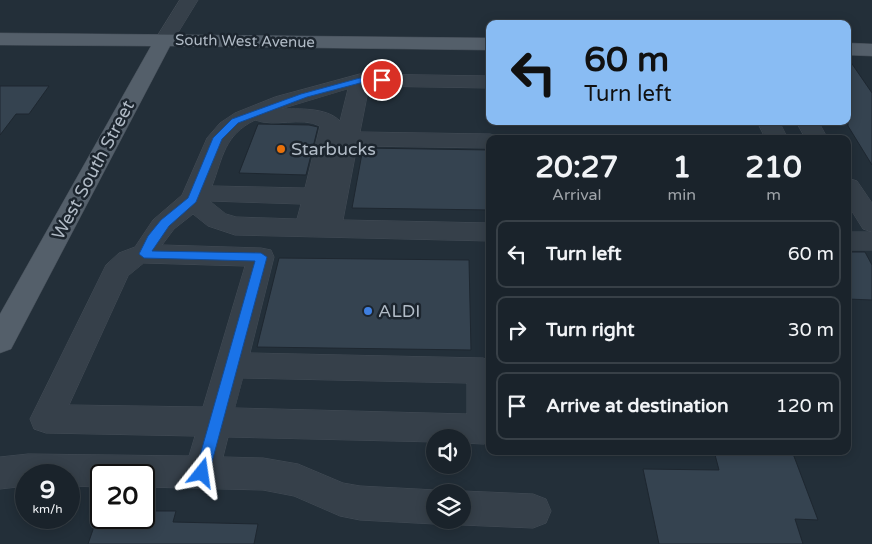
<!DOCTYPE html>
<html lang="en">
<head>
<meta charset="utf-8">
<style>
	body { margin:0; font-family:"Varela Round",sans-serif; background:#272f37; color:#f1f3f6; height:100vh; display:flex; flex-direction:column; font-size:19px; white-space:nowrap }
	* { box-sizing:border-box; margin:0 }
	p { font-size:16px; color:#9fa4a9 }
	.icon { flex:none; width:28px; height:28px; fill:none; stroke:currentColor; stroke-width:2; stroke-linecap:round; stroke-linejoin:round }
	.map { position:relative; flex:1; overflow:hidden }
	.sheet { position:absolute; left:486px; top:135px; width:365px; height:320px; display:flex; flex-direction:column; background:#1a232b; border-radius:10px; box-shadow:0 2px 12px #0003,0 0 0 1px #384047 }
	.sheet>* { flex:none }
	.banner { position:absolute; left:486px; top:20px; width:365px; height:105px; border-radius:10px; box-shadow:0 2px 12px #0003,0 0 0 1px #384047; background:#89bcf3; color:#111; overflow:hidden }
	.fabs { position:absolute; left:426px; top:429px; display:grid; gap:10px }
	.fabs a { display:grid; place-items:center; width:45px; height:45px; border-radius:50%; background:#1a232b; box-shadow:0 2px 12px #0003,0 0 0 1px #384047; font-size:25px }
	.speed { position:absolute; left:15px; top:464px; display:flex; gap:10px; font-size:25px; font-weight:700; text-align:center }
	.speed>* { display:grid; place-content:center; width:65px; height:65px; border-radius:50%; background:#1a232b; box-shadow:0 2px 12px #0003,0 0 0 1px #384047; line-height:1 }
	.speed small { font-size:12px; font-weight:400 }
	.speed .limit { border:2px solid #111; border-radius:8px; background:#fff; color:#111 }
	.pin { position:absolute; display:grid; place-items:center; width:42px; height:42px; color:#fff; margin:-21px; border:2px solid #fff; border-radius:50%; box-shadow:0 1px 5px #0007 }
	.me { position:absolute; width:55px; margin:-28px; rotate:15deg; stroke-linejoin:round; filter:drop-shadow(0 0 4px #0008) }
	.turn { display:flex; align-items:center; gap:18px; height:105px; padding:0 15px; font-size:22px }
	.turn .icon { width:65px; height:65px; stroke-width:2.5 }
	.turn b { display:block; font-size:35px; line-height:42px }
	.eta { display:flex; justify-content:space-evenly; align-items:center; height:85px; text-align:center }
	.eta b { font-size:30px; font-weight:700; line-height:35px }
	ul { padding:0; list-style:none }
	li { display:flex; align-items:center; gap:15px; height:68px; margin:0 10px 8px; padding:0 5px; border:2px solid #384047; border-radius:10px }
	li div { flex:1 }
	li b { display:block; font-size:19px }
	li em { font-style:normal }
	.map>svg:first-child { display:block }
	.building { fill:#354350; stroke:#1e2730 }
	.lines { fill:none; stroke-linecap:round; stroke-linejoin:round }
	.minor-casing { stroke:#434c56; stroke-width:1 }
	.major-casing { stroke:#434c56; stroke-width:1 }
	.minor { fill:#36404a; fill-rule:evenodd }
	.major { fill:#545f6a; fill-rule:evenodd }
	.route { fill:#1a73e8; stroke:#114b97 }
	.food-dot { fill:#e8710a; stroke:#1c252e; stroke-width:2 }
	.shop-dot { fill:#3f7fe0; stroke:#1c252e; stroke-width:2 }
	.labels { text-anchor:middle; stroke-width:5; stroke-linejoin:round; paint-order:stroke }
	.far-street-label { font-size:15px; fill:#b1bbc6; stroke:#1c252e }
	.poi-label { font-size:18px; fill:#b1bbc6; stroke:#1c252e; text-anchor:start }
	.street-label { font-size:18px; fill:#b1bbc6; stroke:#1c252e }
</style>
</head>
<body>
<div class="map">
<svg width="872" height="544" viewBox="0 0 872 544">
	<rect width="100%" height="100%" fill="#232f39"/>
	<!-- building -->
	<path class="building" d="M848,58L872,93V165L848,126Z
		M0,86H49L29,114H16L0,135Z
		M258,124L309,125L318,127L306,175L239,173Z
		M363,148L490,150V210L352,208Z
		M848,252H865L872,265V300L848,299Z
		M279,258L469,260L471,350L257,347Z
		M714,451H792L818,520L795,519L803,544H659L643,469L719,470Z
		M144,511H176L173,522L258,524L254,544H88L97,518H144Z"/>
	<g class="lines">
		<defs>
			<path id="minor" d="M180,0H198L171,44L164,46L157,44L155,40Z
				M360,74L490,76V88L369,86L360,132L490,134L498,136L500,139H490V148L357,146L343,220L490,223V241L235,235L208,226L193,214L174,229L162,245L261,248L271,250L274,257L250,353L483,358L490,361V441L484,444L462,443V438H435V442L228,437L223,457L263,458L298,464L343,483L360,486L435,490L442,492H435V520H446L435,524L360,520L340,516L294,496L263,490L144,487V475H101V487L69,486V475H26V486L0,489V457L28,454L189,456L195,436L46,433L34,429L30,419L106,265L119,253L135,247L153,220L182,195L207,138L220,123L235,113L275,97ZM348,89L340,121C326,107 299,109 281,109ZM255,120C275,128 300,116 320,126L305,188L212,186C223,157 224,135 255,120ZM210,201L301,204L297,219L236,217L226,214ZM144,263L245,266L203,407L69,405L128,276ZM243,378L467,383V414L235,408Z
				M757,121H779L788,139H766Z
				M796,121H818L828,139H806Z
				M848,178L857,181L872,203V232L863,229L848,205Z
				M848,232H872V250H848Z
				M462,491L533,494L546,499L551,511L546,523L533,528L462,525L449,520H462V492H458Z"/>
			<path id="major" d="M0,33L490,38V50L170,46L11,349L0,353V314L151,46L0,45Z
				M848,43L872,44V56L848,55Z"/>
		</defs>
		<!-- minor casing -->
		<use href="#minor" class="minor-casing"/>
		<!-- major casing -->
		<use href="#major" class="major-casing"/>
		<!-- minor -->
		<use href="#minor" class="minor"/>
		<!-- major -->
		<use href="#major" class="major"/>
	</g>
	<!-- route -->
	<path class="route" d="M382,77L386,80L385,81L360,83L307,97L238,123L222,139L196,202L169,226L152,251L261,253L267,257L209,473L207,478L202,480L197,478L195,473L255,261L144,258L139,254L148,236L161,220L188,198L213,138L232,119L301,94L360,78Z"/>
	<!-- markers -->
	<circle class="food-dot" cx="281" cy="149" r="5"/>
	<circle class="shop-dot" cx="368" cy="311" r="5"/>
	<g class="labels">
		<!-- far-street labels -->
		<g class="far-street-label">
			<text transform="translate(245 41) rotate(1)" y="5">South West Avenue</text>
		</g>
		<!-- poi labels -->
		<g class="poi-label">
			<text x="291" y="155">Starbucks</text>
			<text x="378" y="317">ALDI</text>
		</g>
		<!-- street labels -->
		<g class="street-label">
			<text transform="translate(93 170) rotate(-62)" y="6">West South Street</text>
		</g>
	</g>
</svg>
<div class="fabs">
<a><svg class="icon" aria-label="sound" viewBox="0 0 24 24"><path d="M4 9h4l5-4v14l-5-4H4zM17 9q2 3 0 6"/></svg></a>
<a><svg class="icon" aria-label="layers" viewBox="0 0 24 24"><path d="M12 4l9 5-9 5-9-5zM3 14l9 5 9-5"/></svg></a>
</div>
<div class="speed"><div>9<small>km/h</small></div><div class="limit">20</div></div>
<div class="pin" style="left:382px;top:80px;background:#d93025"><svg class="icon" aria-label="arrive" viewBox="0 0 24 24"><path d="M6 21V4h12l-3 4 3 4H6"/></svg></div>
<svg class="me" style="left:202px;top:473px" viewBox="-20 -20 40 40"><path d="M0-17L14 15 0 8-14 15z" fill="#1a73e8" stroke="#fff" stroke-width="4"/></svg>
<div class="banner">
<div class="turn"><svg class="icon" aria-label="left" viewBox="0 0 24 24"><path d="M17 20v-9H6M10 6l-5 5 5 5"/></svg><div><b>60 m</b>Turn left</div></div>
</div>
<section class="sheet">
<div class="eta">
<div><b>20:27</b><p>Arrival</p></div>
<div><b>1</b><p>min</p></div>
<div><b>210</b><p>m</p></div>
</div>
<ul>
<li><svg class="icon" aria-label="left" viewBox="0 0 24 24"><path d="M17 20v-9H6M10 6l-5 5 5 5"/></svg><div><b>Turn left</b></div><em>60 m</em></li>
<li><svg class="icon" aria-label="right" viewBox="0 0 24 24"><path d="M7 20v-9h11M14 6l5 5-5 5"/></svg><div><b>Turn right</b></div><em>30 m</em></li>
<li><svg class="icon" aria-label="arrive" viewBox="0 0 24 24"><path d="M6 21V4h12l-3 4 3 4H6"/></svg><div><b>Arrive at destination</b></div><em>120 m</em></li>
</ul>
</section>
</div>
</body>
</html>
